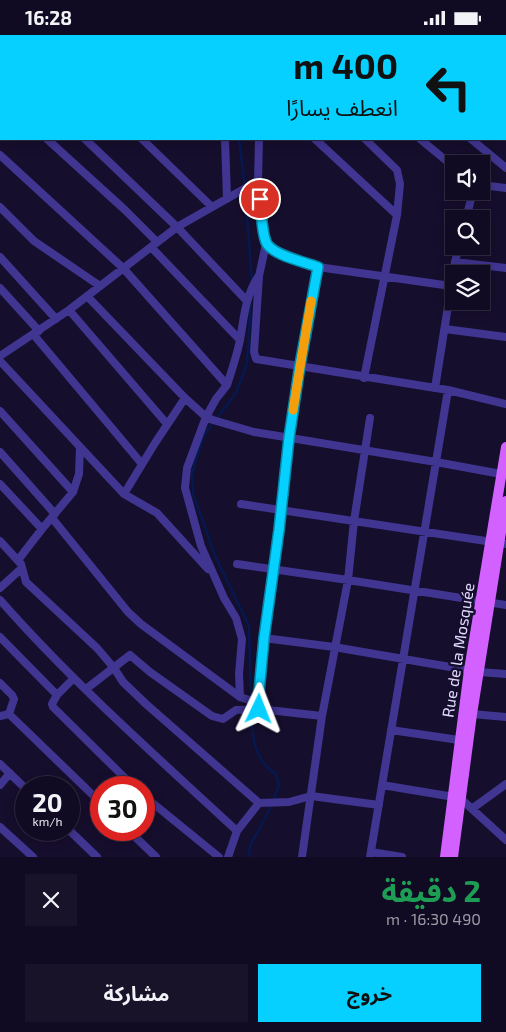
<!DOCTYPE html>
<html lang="ar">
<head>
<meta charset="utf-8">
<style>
	body { margin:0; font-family:"Exo 2","Noto Sans Arabic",sans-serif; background:#19132a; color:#f1f3f6; direction:rtl; height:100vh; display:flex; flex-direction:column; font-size:19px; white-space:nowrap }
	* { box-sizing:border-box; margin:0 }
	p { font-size:16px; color:#9c9aa5 }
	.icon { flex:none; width:28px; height:28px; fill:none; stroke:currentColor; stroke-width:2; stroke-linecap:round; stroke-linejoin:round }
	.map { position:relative; height:822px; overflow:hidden; direction:ltr }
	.side { display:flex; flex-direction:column; background:#100a22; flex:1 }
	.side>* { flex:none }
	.guide { position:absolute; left:0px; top:0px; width:506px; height:105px; box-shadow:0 2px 12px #0003,0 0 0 1px #302b40; direction:rtl; background:#06d0ff; color:#111; overflow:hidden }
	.tools { position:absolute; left:445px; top:120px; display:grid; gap:10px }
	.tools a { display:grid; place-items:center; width:45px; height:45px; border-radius:0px; background:#100a22; box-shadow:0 2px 12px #0003,0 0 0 1px #302b40; font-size:25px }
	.speed { position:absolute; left:15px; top:741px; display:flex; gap:10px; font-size:25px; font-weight:700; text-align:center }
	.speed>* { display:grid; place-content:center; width:65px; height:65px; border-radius:50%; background:#100a22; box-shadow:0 2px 12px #0003,0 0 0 1px #302b40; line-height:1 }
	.speed small { font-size:12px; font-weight:400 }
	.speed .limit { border:8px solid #d22; background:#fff; color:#111 }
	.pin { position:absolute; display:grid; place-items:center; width:42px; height:42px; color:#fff; margin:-21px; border:2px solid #fff; border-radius:50%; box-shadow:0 1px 5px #0007 }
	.me { position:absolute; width:55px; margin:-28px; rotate:2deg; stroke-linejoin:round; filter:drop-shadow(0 0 4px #0008) }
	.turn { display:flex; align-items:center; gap:18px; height:105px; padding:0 25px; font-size:22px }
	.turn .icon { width:65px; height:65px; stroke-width:2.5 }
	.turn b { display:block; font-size:35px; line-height:42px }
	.round { display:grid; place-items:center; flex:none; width:52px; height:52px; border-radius:0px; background:#19132a }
	.headline { display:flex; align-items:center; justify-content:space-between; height:85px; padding:0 25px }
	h1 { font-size:30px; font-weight:700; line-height:38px; color:#1e9e55 }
	.cta { display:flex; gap:10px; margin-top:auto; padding:10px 25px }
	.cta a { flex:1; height:58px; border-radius:0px; background:#06d0ff; color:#111; font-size:20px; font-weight:700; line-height:58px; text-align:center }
	.cta a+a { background:#19132a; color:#f1f3f6 }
	.status { display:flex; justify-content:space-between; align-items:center; height:35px; padding:0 25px; background:#100a22; direction:ltr }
	.status svg { height:14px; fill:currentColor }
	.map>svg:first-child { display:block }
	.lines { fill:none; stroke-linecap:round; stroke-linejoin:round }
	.stream { stroke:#051950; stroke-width:2.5 }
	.minor { stroke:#403591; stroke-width:8 }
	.major { stroke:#d261ff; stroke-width:10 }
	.route-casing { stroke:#0487a6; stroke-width:12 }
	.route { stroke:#06d0ff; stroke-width:9 }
	.slow { stroke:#f59e0b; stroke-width:9 }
	.labels { text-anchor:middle; stroke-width:5; stroke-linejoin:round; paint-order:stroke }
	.street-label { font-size:16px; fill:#e2daff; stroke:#160e2d }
</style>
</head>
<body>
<div class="status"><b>16:28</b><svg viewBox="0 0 49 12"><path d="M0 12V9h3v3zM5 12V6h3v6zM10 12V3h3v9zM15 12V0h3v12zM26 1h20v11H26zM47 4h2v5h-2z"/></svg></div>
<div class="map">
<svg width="506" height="822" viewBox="0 0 506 822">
	<rect width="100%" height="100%" fill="#160e2d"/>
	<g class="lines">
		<!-- stream -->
		<path class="stream" d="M198,0L199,1
			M239,104L245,153L252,247
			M251,665L249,591L216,523L193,459L192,438L204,400L236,358L247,328L251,265
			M251,675C251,697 254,727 275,738L279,749L274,765
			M249,822L250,811L272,770"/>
		<!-- minor -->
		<path class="minor" d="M123,0L125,1
			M151,0L152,1
			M237,0L238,1
			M250,0L251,1
			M302,0L304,1
			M345,0L347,1
			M406,0L407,1
			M461,0L463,1
			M95,1L96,0
			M338,1L339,0
			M505,31L506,32
			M505,72L506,73
			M0,98L1,97
			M47,104L125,175L157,207
			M85,104L177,192L246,265
			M142,104L212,172
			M225,104L227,164
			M259,104L258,146L264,200L266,209L272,216L318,232L451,251
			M315,104L397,180
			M420,104L454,132
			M471,104L506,133
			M0,120L123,233L227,350L216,364L206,382L187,433L185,453L201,511L224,563L236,583L242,604L239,639L240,662L258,668
			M481,150L506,153
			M0,172L34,206L100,251
			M466,184L473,156
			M266,209L259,241L254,317L256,324L448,355L506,369
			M151,212L240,305
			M0,222L56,284
			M455,227L506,233
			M0,253L39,296
			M87,261L185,363L206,382L213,385L254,397L436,427L501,439
			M69,275L167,389
			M445,294L506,302
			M33,299L142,429
			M0,321L69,275L177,192L258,146
			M0,326L124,459L157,478L208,534
			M364,343L397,180L400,149L397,135L365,104
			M227,350C232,335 237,320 240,305C244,283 245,262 258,242
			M435,353L455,227L459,211
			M0,376L73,457
			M0,417L55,479
			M0,449L42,494
			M124,459L155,408L185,363
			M241,469L506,509
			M52,483L128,577L141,589L240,662
			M0,506L21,529L26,547L97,613L114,633L123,647L146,669L259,768
			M18,525L42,494L73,457L79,439L80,412
			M237,529L348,545L506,570
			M0,553L22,533
			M0,565C73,648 156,721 237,796
			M0,602L57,660
			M264,603L334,612L479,637L506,639
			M74,643L57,660L52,669L53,672L134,752
			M0,648L12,660L14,664L9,679L0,681
			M86,654L130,620L150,637L212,681L223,684L236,675L259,674L322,681
			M259,674L264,603L282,476L289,403L300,330L318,232
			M9,679L101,768
			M472,679L506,682
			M391,695L459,705
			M0,729L26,754
			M0,750L10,738
			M382,750L460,763L506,805
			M144,761L219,822
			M473,773L506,749
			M0,792L33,822
			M69,795L97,822
			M128,795L156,822
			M371,817L402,822
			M228,822L237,796L259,768L289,767L311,761L379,770
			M302,822L322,681L348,545L354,486L370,383
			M370,822L448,355"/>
		<!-- major -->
		<path class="major" d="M445,822L469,635L506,412
			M453,822L472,679L506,466"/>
	</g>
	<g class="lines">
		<defs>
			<path id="route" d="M259,674L258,668L264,603L279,495L289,403L300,330L318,232C305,227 271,220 266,207C261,194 262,178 260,164"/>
		</defs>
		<!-- route casing -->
		<use href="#route" class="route-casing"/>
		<!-- route -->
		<use href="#route" class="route"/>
		<!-- slow -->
		<path class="slow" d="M293,375L311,266"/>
	</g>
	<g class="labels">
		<!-- street labels -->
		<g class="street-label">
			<text transform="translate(458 615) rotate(-81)" y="6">Rue de la Mosquée</text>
		</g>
	</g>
</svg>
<div class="tools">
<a><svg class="icon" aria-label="sound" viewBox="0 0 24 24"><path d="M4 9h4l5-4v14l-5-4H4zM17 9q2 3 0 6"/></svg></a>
<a><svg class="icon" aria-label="search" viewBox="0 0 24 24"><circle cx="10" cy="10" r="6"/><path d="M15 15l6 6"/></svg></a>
<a><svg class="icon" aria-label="layers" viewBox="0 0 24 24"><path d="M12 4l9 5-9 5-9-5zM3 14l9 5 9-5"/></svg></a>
</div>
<div class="speed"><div>20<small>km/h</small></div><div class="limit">30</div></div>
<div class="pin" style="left:260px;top:164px;background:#d93025"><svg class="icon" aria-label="arrive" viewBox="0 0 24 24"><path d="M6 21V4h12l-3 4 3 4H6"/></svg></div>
<svg class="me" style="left:259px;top:674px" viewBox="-20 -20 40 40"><path d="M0-17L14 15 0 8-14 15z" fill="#06d0ff" stroke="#fff" stroke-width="4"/></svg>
<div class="guide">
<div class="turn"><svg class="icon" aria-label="left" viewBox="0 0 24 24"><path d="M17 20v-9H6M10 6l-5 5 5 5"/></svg><div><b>400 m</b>انعطف يسارًا</div></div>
</div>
</div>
<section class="side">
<div class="headline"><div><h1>2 دقيقة</h1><p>490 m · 16:30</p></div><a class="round"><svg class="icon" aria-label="close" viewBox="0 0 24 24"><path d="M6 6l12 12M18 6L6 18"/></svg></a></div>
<div class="cta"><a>خروج</a><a>مشاركة</a></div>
</section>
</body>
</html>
